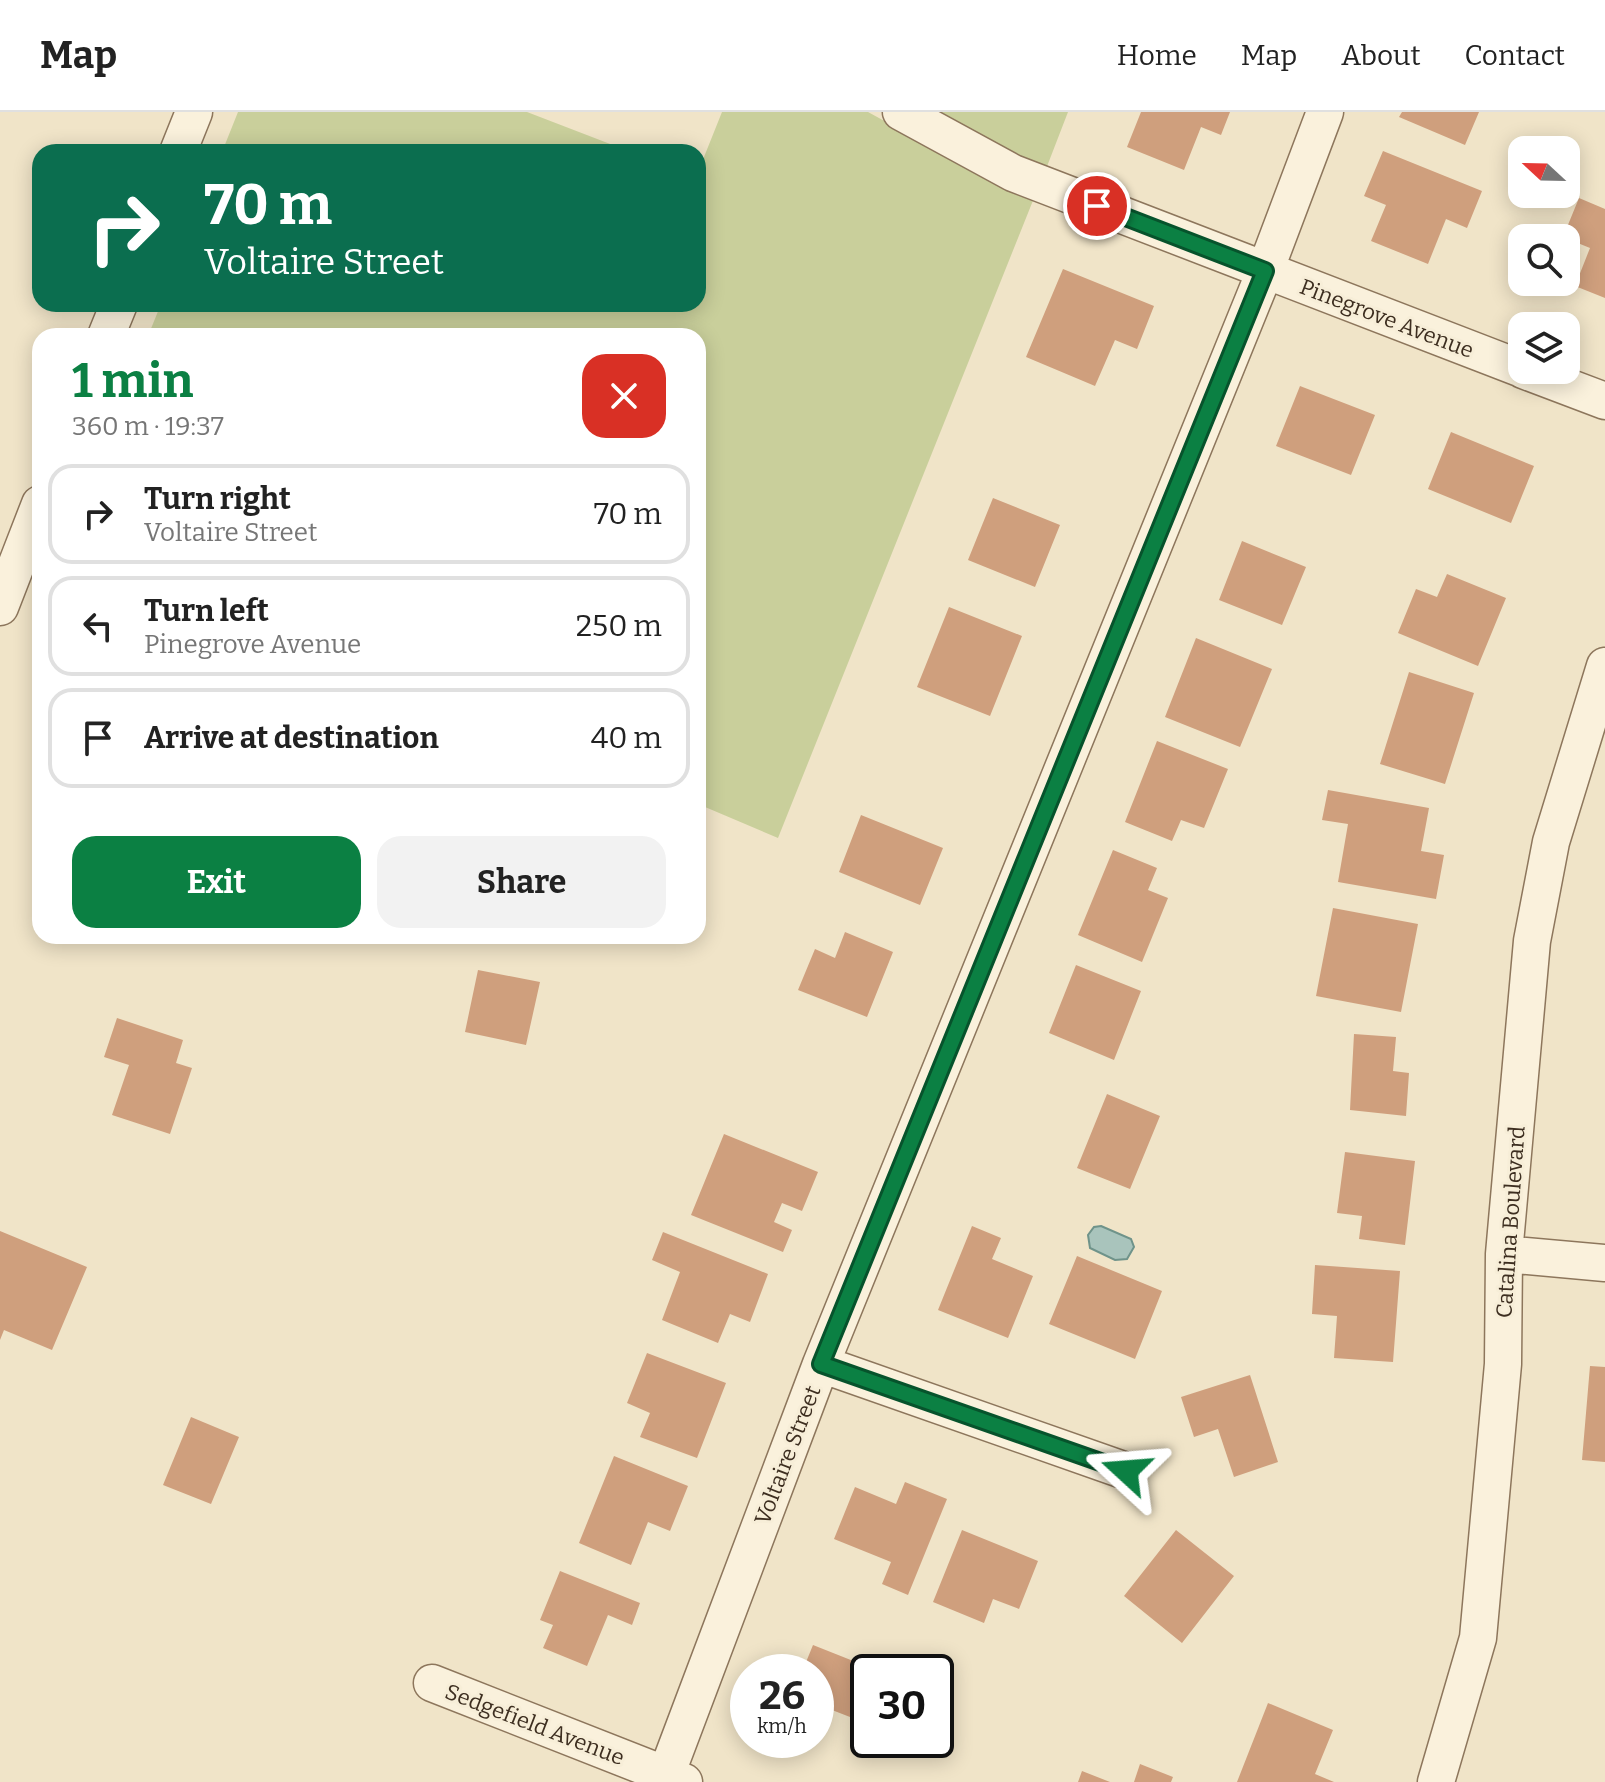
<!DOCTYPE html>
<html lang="en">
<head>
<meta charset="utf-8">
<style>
	body { margin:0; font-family:Bitter,serif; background:#f2f2f2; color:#222; height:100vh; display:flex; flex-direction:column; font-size:30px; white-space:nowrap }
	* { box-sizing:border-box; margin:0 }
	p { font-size:26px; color:#767676 }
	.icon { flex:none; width:44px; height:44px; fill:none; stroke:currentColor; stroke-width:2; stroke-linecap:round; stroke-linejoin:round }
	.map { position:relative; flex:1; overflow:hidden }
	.drawer { position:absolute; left:32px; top:216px; width:674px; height:616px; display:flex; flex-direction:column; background:#fff; border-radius:24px; box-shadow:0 4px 20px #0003 }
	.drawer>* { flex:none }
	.top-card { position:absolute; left:32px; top:32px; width:674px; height:168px; border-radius:24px; box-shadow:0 4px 20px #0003; background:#0b6e4f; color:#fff; overflow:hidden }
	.needle { width:52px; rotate:292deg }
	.tools { position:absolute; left:1508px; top:24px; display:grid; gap:16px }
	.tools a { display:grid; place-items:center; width:72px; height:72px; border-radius:16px; background:#fff; box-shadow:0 4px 20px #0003; font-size:40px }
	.speed { position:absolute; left:730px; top:1542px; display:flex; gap:16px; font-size:40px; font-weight:700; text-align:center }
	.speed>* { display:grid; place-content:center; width:104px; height:104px; border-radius:50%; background:#fff; box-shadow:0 4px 20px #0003; line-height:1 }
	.speed small { font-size:20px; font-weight:400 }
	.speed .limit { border:4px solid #111; border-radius:12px; background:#fff; color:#111 }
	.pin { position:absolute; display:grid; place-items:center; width:68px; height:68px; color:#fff; margin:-34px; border:4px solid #fff; border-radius:50%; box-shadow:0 2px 8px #0007 }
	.me { position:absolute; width:88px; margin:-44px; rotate:289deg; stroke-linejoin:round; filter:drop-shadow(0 0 6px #0008) }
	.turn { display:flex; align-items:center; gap:28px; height:168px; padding:0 40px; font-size:36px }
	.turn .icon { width:104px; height:104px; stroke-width:2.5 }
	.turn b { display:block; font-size:56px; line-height:68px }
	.round { display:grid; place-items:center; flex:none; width:84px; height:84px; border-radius:24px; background:#f2f2f2 }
	.head { display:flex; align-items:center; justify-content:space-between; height:136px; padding:0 40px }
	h1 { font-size:48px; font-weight:700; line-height:60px; color:#0b8043 }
	.action { display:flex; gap:16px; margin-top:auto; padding:16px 40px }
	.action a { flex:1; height:92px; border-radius:24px; background:#0b8043; color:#fff; font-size:32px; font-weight:700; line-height:92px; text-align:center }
	.action a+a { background:#f2f2f2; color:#222 }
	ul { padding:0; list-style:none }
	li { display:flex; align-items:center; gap:24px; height:100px; margin:0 16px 12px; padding:0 24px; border:4px solid #e0e0e0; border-radius:24px }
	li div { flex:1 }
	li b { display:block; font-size:30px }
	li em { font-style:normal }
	header { display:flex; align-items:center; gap:48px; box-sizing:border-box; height:112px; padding:0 40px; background:#fff; border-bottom:2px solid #e0e0e0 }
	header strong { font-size:38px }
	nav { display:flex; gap:44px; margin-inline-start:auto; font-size:28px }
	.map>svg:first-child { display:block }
	.green { fill:#c9cf9b }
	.water { fill:#a9c4bc; stroke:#6f938a; stroke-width:2 }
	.building { fill:#cf9f7d }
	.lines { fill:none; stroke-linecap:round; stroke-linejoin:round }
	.minor-casing { stroke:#8d765c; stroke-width:39 }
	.minor { stroke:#faf1dc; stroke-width:36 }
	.route-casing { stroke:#07532c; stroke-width:20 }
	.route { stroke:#0b8043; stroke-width:14 }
	.labels { text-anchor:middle; stroke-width:6; stroke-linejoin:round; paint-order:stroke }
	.street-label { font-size:22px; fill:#3d2e20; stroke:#f7eed8 }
</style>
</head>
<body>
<header>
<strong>Map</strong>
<nav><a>Home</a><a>Map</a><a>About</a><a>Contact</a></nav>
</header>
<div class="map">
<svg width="1605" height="1670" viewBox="0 0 1605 1670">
	<rect width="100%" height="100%" fill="#f0e4c8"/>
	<!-- green -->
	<path class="green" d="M238,0H527L631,40H222Z
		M722,0H868L1005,75L1034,86L778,726L698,692V224H148L161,192H698V60Z
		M935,0H1068L1046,57L1020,47Z"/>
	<!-- water -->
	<path class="water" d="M1101,1114L1131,1127L1134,1135L1127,1147L1115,1148L1090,1136L1088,1123L1094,1115Z"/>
	<!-- building -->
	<path class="building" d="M1141,0H1230L1221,23L1201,15L1184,58L1127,35Z
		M1402,0H1479L1465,33L1399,5Z
		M1383,39L1482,79L1467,116L1446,107L1428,152L1371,129L1386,93L1364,84Z
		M1579,86L1605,97V186L1575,174L1590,136L1563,125Z
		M1063,157L1154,194L1137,237L1115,228L1095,274L1026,245Z
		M1300,274L1375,303L1351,363L1276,334Z
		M1451,320L1534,354L1511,411L1428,377Z
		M993,386L1060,413L1035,475L968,448Z
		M1242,429L1306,455L1282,513L1219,488Z
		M1447,462L1506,486L1478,554L1398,521L1416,477L1437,485Z
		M949,495L1022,524L990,604L917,575Z
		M1196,526L1272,557L1240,635L1165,605Z
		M1409,560L1474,581L1445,672L1380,652Z
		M1157,629L1228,657L1204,716L1181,708L1172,729L1125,710Z
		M1328,678L1429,696L1421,739L1444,743L1436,787L1338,770L1348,712L1322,708Z
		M861,703L943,736L920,793L839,760Z
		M1113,738L1157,756L1148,778L1168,786L1142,850L1078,823Z
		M1333,796L1418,812L1401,900L1316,884Z
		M845,820L893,840L867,905L798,878L815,837L835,846Z
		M1076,853L1141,879L1114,948L1049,921Z
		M478,858L540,870L526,933L465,920Z
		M117,906L183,928L176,951L192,956L170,1022L112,1003L129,953L104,945Z
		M1354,922L1396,925L1393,959L1409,961L1406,1004L1350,998Z
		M1107,982L1160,1004L1130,1077L1077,1056Z
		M724,1022L818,1060L802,1099L782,1091L774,1110L792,1118L783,1140L691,1103Z
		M1345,1040L1415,1049L1405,1133L1359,1127L1362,1104L1337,1101Z
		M972,1114L1001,1126L992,1147L1033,1164L1008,1226L938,1198Z
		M0,1119L87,1155L52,1238L4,1218L0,1228Z
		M663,1120L768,1162L750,1210L730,1202L718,1231L662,1208L680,1160L652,1148Z
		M1077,1144L1162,1179L1135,1247L1049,1212Z
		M1315,1153L1400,1159L1393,1250L1334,1246L1337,1204L1312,1202Z
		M647,1241L726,1271L697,1346L640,1325L650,1301L627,1291Z
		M1590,1254L1605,1255V1350L1582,1348Z
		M1250,1263L1278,1350L1234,1365L1218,1317L1194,1325L1181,1285Z
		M191,1305L239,1325L211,1392L163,1373Z
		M614,1344L688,1374L670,1419L648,1410L631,1453L579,1431Z
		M905,1370L947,1387L908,1483L882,1472L891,1450L834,1427L855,1375L896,1392Z
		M962,1418L1038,1449L1019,1497L993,1487L984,1511L933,1490Z
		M1176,1418L1234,1464L1182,1531L1124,1484Z
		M560,1459L640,1491L632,1513L608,1503L587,1554L543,1536L553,1513L540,1508Z
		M813,1533L881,1560H868V1612L832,1598L823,1621L816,1618V1560H802Z
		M1268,1591L1333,1618L1315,1662L1334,1670H1237Z
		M1140,1652L1173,1665L1171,1670H1134Z
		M1082,1659L1110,1670H1078Z"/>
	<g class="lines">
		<defs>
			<path id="minor" d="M901,0L1013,61L1522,257
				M178,40L194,0
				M106,224L119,192
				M1523,258L1605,289
				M0,495L40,392
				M1504,1142L1605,1151
				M821,1252L1126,1359
				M432,1571L684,1670
				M666,1663L821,1252L1265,159L1325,0
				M1436,1670L1478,1526L1503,1252L1504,1142L1532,829L1551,730L1605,554"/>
		</defs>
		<!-- minor casing -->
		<use href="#minor" class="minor-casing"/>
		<!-- minor -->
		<use href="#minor" class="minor"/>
	</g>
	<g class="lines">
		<defs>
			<path id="route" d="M1097,94L1265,159L821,1252L1126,1359"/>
		</defs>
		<!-- route casing -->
		<use href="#route" class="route-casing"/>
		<!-- route -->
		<use href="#route" class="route"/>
	</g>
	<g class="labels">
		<!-- street labels -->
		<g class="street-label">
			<text transform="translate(1387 206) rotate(21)" y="8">Pinegrove Avenue</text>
			<text transform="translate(1510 1110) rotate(-86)" y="8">Catalina Boulevard</text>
			<text transform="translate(787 1343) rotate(-69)" y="8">Voltaire Street</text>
			<text transform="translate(535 1612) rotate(21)" y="8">Sedgefield Avenue</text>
		</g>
	</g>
</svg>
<div class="tools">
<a><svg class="needle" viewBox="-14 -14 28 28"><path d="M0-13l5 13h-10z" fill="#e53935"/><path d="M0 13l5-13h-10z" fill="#767676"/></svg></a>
<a><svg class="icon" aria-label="search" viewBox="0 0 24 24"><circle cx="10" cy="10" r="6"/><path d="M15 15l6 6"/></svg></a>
<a><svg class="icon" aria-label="layers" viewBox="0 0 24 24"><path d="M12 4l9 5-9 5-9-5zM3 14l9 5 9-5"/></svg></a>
</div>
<div class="speed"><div>26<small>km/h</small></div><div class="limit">30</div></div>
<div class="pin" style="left:1097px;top:94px;background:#d93025"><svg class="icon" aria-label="arrive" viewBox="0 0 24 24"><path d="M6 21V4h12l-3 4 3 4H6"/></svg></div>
<svg class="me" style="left:1126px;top:1359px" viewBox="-20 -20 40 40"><path d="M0-17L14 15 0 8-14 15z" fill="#0b8043" stroke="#fff" stroke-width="4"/></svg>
<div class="top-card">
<div class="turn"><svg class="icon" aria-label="right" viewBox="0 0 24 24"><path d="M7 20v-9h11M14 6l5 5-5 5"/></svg><div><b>70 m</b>Voltaire Street</div></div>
</div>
<section class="drawer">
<div class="head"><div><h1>1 min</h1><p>360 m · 19:37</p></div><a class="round" style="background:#d93025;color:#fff"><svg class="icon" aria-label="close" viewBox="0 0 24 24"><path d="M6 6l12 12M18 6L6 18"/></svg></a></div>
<ul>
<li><svg class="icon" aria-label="right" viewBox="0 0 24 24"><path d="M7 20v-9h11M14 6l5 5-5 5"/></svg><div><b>Turn right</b><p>Voltaire Street</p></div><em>70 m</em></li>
<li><svg class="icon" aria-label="left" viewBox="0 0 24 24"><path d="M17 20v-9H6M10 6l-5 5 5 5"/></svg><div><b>Turn left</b><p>Pinegrove Avenue</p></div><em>250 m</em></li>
<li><svg class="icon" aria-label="arrive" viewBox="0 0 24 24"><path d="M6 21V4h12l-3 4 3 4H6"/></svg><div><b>Arrive at destination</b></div><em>40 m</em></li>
</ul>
<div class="action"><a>Exit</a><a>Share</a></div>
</section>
</div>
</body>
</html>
